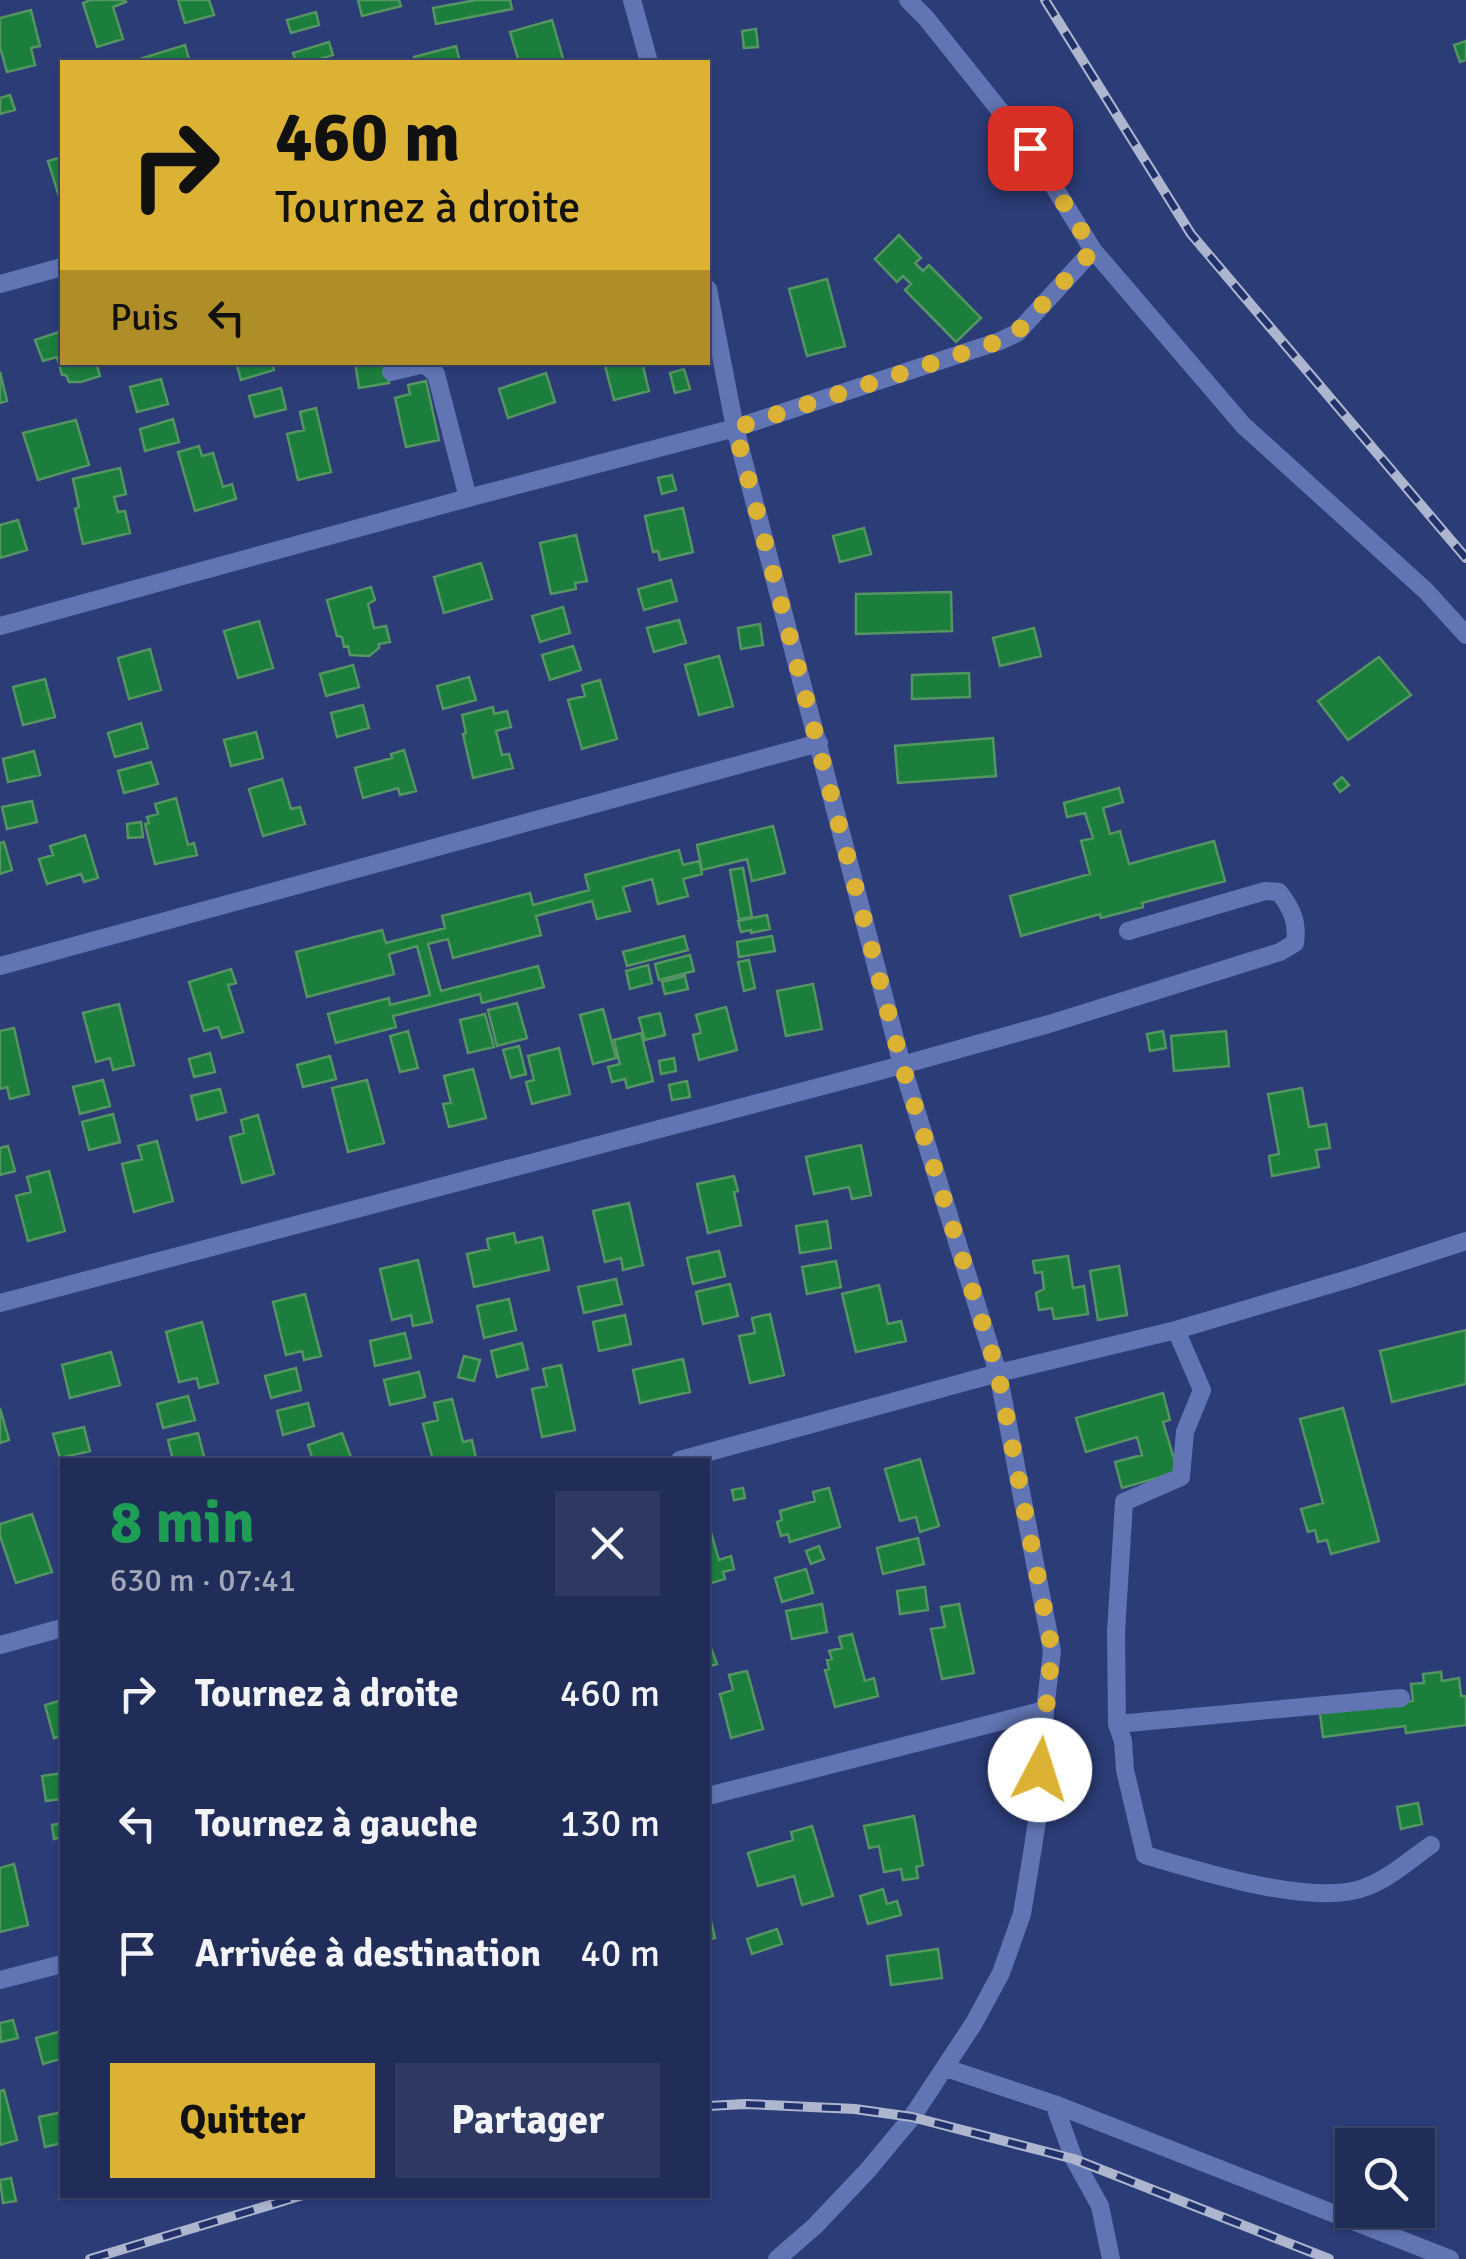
<!DOCTYPE html>
<html lang="fr">
<head>
<meta charset="utf-8">
<style>
  :root { --surface:#212d59; --page:#2d3962; --text:#f1f3f6; --muted:#a2a8ba; --line:#3e496f; --accent:#dbb233 }
  body { margin:0; font-family:Signika,sans-serif; background:var(--page); color:var(--text); height:100vh; display:flex; flex-direction:column; font-size:38px; white-space:nowrap }
  * { box-sizing:border-box; margin:0 }
  p { font-size:32px; color:var(--muted) }
  .icon { flex:none; width:55px; height:55px; fill:none; stroke:currentColor; stroke-width:2; stroke-linecap:round; stroke-linejoin:round }
  .map { position:relative; flex:1; overflow:hidden }
  .details { position:absolute; left:60px; top:1458px; width:650px; height:740px; display:flex; flex-direction:column; background:var(--surface); border-radius:0px; box-shadow:0 2px 8px #0004,0 0 0 2px var(--line) }
  .details>* { flex:none }
  .hud { position:absolute; left:60px; top:60px; width:650px; height:305px; border-radius:0px; box-shadow:0 2px 8px #0004,0 0 0 2px var(--line); background:#dbb233; color:#111; overflow:hidden }
  .buttons { position:absolute; left:1335px; top:2128px; display:grid; gap:20px }
  .buttons a { display:grid; place-items:center; width:100px; height:100px; border-radius:0px; background:var(--surface); box-shadow:0 2px 8px #0004,0 0 0 2px var(--line); font-size:50px }
  .pin { position:absolute; display:grid; place-items:center; width:85px; height:85px; color:#fff; margin:-42px; border-radius:20px; box-shadow:0 5px 15px #0006 }
  .me { position:absolute; width:110px; margin:-55px; rotate:5deg; stroke-linejoin:round; filter:drop-shadow(0 0 8px #0008) }
  .turn { display:flex; align-items:center; gap:35px; height:210px; padding:0 50px; font-size:45px }
  .turn .icon { width:130px; height:130px; stroke-width:2.5 }
  .turn b { display:block; font-size:70px; line-height:85px }
  .then { display:flex; align-items:center; height:95px; padding:0 50px; background:#0003; gap:20px; font-size:38px }
  .round { display:grid; place-items:center; flex:none; width:105px; height:105px; border-radius:0px; background:var(--page) }
  .headline { display:flex; align-items:center; justify-content:space-between; height:170px; padding:0 50px }
  h1 { font-size:60px; font-weight:700; line-height:75px; color:#1e9e55 }
  .action { display:flex; gap:20px; margin-top:auto; padding:20px 50px }
  .action a { flex:1; height:115px; border-radius:0px; background:var(--accent); color:#111; font-size:40px; font-weight:700; line-height:115px; text-align:center }
  .action a+a { background:var(--page); color:var(--text) }
  ul { padding:0; list-style:none }
  li { display:flex; align-items:center; gap:30px; height:130px; padding:0 50px }
  li div { flex:1 }
  li b { display:block; font-size:38px }
  li em { font-style:normal }
  .map>svg:first-child { display:block }
  .building { fill:#1b7e3d; stroke:#549562; stroke-width:2.5 }
  .lines { fill:none; stroke-linecap:round; stroke-linejoin:round }
  .minor { stroke:#6175b4; stroke-width:18 }
  .rail-casing { stroke:#aeb5ce; stroke-width:10 }
  .rail { stroke:#23316b; stroke-width:6; stroke-dasharray:19; stroke-linecap:butt }
  .route { stroke:#dbb233; stroke-width:18; stroke-dasharray:0 32.4 }
</style>
</head>
<body>
<div class="map">
<svg width="1466" height="2259" viewBox="0 0 1466 2259">
  <rect width="100%" height="100%" fill="#2c3c77"/>
  <path class="building" d="M91,0H125L126,2L113,7L123,39L97,47L83,3Z
    M178,0H209L214,15L185,23Z
    M358,0H399L401,6L362,16Z
    M476,0H510L512,9L436,24L433,8Z
    M31,10L40,46L31,48L35,65L7,72L0,47V18Z
    M316,12L319,25L291,33L287,20Z
    M552,20L564,62H519L510,32Z
    M756,29L758,47L744,48L742,31Z
    M1466,41V60L1460,62L1454,45Z
    M329,42L333,55L310,62H296L293,53Z
    M185,45L189,59L177,62H130Z
    M456,46L460,62H415L414,57Z
    M10,95L15,110L0,114V98Z
    M62,157V206L48,161Z
    M899,235L921,258L915,263L923,271L929,265L981,318L956,342L905,290L911,284L903,276L897,282L875,259Z
    M827,279L845,346L807,356L789,289Z
    M62,331V362H96L100,376L81,382H69L66,375H62L57,357L43,361L35,340Z
    M236,362H272L274,370L241,380Z
    M355,362H386L389,383L359,388Z
    M604,362H642L649,391L614,400Z
    M684,369L690,389L675,393L670,373Z
    M0,372L7,401L0,403Z
    M546,373L555,402L508,418L499,389Z
    M161,379L168,404L137,412L130,387Z
    M426,381L439,440L406,447L395,398L410,394L408,385Z
    M281,388L286,409L255,417L249,396Z
    M316,408L331,472L298,480L287,434L304,430L300,412Z
    M173,419L179,442L145,451L140,429Z
    M76,420L89,465L38,480L23,433Z
    M199,446L202,456L213,453L223,487L232,484L236,499L195,511L178,452Z
    M120,468L126,494L114,497L118,512L125,511L130,533L83,544L75,509L79,507L73,479Z
    M672,475L676,490L662,494L658,478Z
    M683,508L693,552L660,560L658,551L653,552L645,516Z
    M18,520L27,550L0,558V525Z
    M864,528L871,554L840,562L833,536Z
    M576,535L587,581L575,583L576,589L551,594L540,543Z
    M481,563L492,599L444,613L434,577Z
    M671,580L677,601L644,610L638,589Z
    M371,587L375,600L368,604L374,628L386,626L390,642L379,644V648L369,656L350,655L348,646L344,647L342,637L337,636L327,600Z
    M951,592L952,631L856,634V594Z
    M563,607L570,633L540,642L532,616Z
    M679,620L686,643L654,652L647,628Z
    M259,621L273,668L238,678L224,631Z
    M760,624L763,645L741,649L738,628Z
    M1034,628L1041,656L1000,666L993,638Z
    M573,646L581,670L550,680L542,655Z
    M150,649L161,690L129,699L118,658Z
    M719,656L733,706L699,715L685,665Z
    M1379,657L1411,695L1348,740L1318,701Z
    M353,665L359,687L326,696L320,674Z
    M969,673L970,697L912,699V675Z
    M469,677L476,700L443,709L437,686Z
    M45,679L55,717L23,725L13,687Z
    M600,680L617,739L582,749L568,700L585,696L582,685Z
    M363,705L369,728L337,737L331,713Z
    M493,707L494,714L507,711L511,727L496,731L502,755L509,754L513,768L473,778L463,734L466,733L462,715Z
    M141,723L148,748L115,757L108,733Z
    M256,732L263,758L231,766L224,740Z
    M993,738L996,776L898,783L895,746Z
    M404,750L416,791L400,795L398,788L363,798L355,768L392,758L391,754Z
    M34,751L40,775L8,782L3,759Z
    M151,762L158,784L124,793L118,771Z
    M1342,777L1349,785L1340,792L1334,784Z
    M282,779L291,809L300,807L305,824L263,836L249,789Z
    M1119,788L1123,802L1103,808L1110,834L1120,831L1129,864L1214,841L1225,881L1142,903L1143,907L1101,918L1100,914L1021,936L1010,896L1090,874L1081,841L1093,838L1085,813L1067,817L1064,803Z
    M176,798L188,845L194,843L197,855L155,864L145,824L149,823L147,817L158,814L155,804Z
    M32,801L37,822L7,829L2,807Z
    M141,822L143,837L128,838L127,824Z
    M773,826L785,873L752,881L747,859L702,870L697,845Z
    M85,835L98,878L84,882L81,874L47,884L39,859L53,855L50,846Z
    M4,842L12,870L0,874V843Z
    M679,850L683,865L699,861L702,874L683,879L688,896L658,904L652,879L623,887L630,911L597,919L592,901L536,916L541,935L453,958L448,939L428,944L441,991L538,966L544,987L482,1003L480,994L393,1016L396,1027L336,1043L328,1014L389,998L390,1005L430,995L417,946L389,954L394,974L307,997L296,952L382,930L386,943L445,928L442,916L530,893L533,905L589,890L585,875Z
    M743,868L752,917L739,919L730,870Z
    M767,915L770,929L751,933V930L741,932L738,921Z
    M684,936L688,950L627,966L623,952Z
    M772,936L775,951L739,957L737,942Z
    M690,955L694,971L659,980L655,964Z
    M749,960L755,988L744,991L738,962Z
    M648,965L652,983L630,989L626,971Z
    M231,969L236,983L228,985L243,1032L222,1038L218,1027L204,1031L189,982Z
    M685,976L688,989L665,994L662,982Z
    M813,984L822,1029L786,1036L777,991Z
    M517,1003L527,1038L497,1046L488,1010Z
    M119,1004L134,1065L113,1070L110,1058L96,1062L83,1013Z
    M726,1007L737,1050L699,1060L693,1035L701,1033L696,1015Z
    M603,1009L616,1058L593,1064L580,1015Z
    M660,1013L665,1035L645,1040L639,1018Z
    M485,1014L494,1047L468,1053L460,1020Z
    M14,1028L29,1094L10,1099L7,1087L0,1089V1031Z
    M408,1031L418,1068L400,1072L390,1036Z
    M1163,1031L1166,1048L1150,1051L1147,1034Z
    M1226,1031L1229,1066L1174,1071L1171,1036Z
    M641,1033L653,1081L627,1088L625,1079L612,1082L608,1067L620,1064L614,1040Z
    M519,1046L526,1074L511,1078L503,1050Z
    M559,1048L570,1094L532,1104L526,1082L534,1080L528,1056Z
    M210,1053L215,1072L194,1077L189,1059Z
    M330,1056L336,1079L303,1087L297,1065Z
    M674,1058L676,1071L661,1074L659,1061Z
    M473,1069L486,1118L449,1127L443,1104L451,1103L444,1076Z
    M103,1080L110,1106L80,1114L73,1087Z
    M367,1080L384,1143L348,1152L332,1088Z
    M687,1081L690,1097L672,1100L669,1085Z
    M1302,1088L1309,1127L1326,1124L1330,1148L1316,1150L1319,1167L1272,1176L1269,1156L1279,1154L1268,1094Z
    M220,1089L226,1112L197,1120L191,1096Z
    M113,1114L120,1142L89,1150L82,1122Z
    M258,1115L274,1174L242,1183L230,1137L244,1133L241,1120Z
    M157,1141L173,1201L134,1212L122,1164L142,1159L138,1146Z
    M861,1145L871,1195L852,1199L849,1187L814,1194L806,1157Z
    M8,1146L15,1171L0,1175V1148Z
    M49,1171L65,1231L28,1241L16,1196L31,1192L27,1177Z
    M734,1176L738,1191L734,1192L741,1225L708,1233L697,1184Z
    M629,1203L643,1265L623,1270L621,1258L605,1262L593,1211Z
    M827,1221L831,1248L800,1253L796,1226Z
    M514,1233L516,1243L542,1237L549,1270L474,1287L467,1254L489,1249L487,1239Z
    M719,1251L725,1276L693,1284L687,1258Z
    M1068,1256L1073,1288L1084,1286L1088,1314L1054,1319L1052,1308L1039,1310L1036,1293L1044,1289L1042,1272L1035,1273L1033,1261Z
    M418,1260L432,1322L413,1326L411,1315L392,1320L380,1269Z
    M836,1261L841,1287L807,1294L802,1267Z
    M1119,1266L1127,1315L1098,1320L1090,1271Z
    M616,1279L622,1304L584,1313L578,1287Z
    M730,1284L738,1316L703,1324L696,1292Z
    M879,1285L888,1324L901,1321L906,1341L856,1352L842,1294Z
    M305,1294L321,1356L304,1360L302,1351L286,1355L273,1302Z
    M509,1299L516,1330L484,1338L477,1306Z
    M770,1314L784,1375L750,1383L739,1336L755,1333L752,1318Z
    M625,1315L631,1344L599,1351L593,1322Z
    M202,1322L218,1383L199,1388L197,1378L179,1382L166,1332Z
    M1466,1330V1384L1392,1402L1380,1351Z
    M405,1333L411,1358L375,1366L370,1341Z
    M522,1343L528,1369L497,1377L491,1351Z
    M111,1352L120,1385L70,1398L62,1365Z
    M464,1356L480,1360L474,1381L458,1377Z
    M683,1359L690,1392L640,1403L633,1370Z
    M561,1365L575,1430L542,1437L532,1389L547,1386L543,1369Z
    M296,1368L301,1390L271,1398L265,1376Z
    M419,1372L425,1397L390,1405L384,1380Z
    M1163,1393L1170,1420L1163,1422L1178,1472L1122,1488L1115,1462L1142,1455L1137,1437L1086,1452L1076,1418Z
    M188,1396L195,1420L163,1428L157,1404Z
    M452,1399L463,1442L472,1440L476,1458L467,1460H433L423,1424L438,1420L434,1403Z
    M308,1403L314,1426L283,1435L277,1411Z
    M0,1408L9,1440L0,1443Z
    M1343,1408L1379,1541L1331,1554L1327,1540L1318,1542L1315,1530L1308,1532L1301,1509L1323,1503L1300,1419Z
    M84,1427L90,1451L60,1458L53,1434Z
    M198,1433L205,1460H173L168,1440Z
    M342,1433L352,1460H313L308,1445Z
    M920,1459L939,1526L920,1532L916,1517L900,1521L885,1469Z
    M743,1488L745,1498L734,1500L732,1490Z
    M829,1488L840,1527L790,1542L788,1534L781,1536L777,1522L782,1520L780,1511L815,1501L813,1492Z
    M32,1514L52,1572L16,1583L0,1536V1524Z
    M708,1522L719,1560L731,1556L734,1569L723,1572L725,1579L708,1584Z
    M918,1538L924,1564L883,1574L877,1548Z
    M819,1546L824,1559L811,1564L806,1551Z
    M806,1569L813,1593L782,1602L775,1578Z
    M925,1587L928,1610L900,1614L897,1591Z
    M822,1604L827,1632L792,1639L786,1611Z
    M959,1604L974,1673L942,1679L931,1629L945,1627L941,1607Z
    M852,1634L865,1681L874,1678L878,1696L835,1707L825,1670L829,1669L827,1660L832,1659L829,1651L842,1648L839,1637Z
    M708,1640L717,1664L708,1667Z
    M747,1671L763,1729L731,1738L720,1694L733,1690L729,1675Z
    M1441,1672L1442,1681L1459,1678L1461,1696H1466V1725L1406,1733L1405,1726L1323,1737L1320,1713L1413,1701L1411,1684L1424,1683L1423,1674Z
    M62,1700V1735L54,1738L45,1705Z
    M62,1773V1799L46,1801L42,1776Z
    M1418,1803L1422,1824L1401,1829L1397,1807Z
    M914,1816L923,1865L916,1867L918,1878L903,1880L901,1869L884,1872L879,1846L869,1848L864,1826Z
    M62,1823V1837L54,1839L52,1825Z
    M812,1826L833,1896L802,1905L794,1876L758,1886L748,1853L793,1840L791,1832Z
    M14,1864L28,1925L0,1932V1868Z
    M883,1889L887,1904L897,1901L901,1915L868,1924L860,1896Z
    M708,1909L715,1938L708,1940Z
    M777,1929L782,1944L752,1954L747,1939Z
    M938,1949L942,1978L891,1985L887,1956Z
    M13,2020L18,2038L1,2042L0,2023Z
    M62,2031V2069L60,2059L43,2064L36,2038Z
    M4,2090L17,2140L0,2145V2091Z
    M62,2112V2143L45,2147L39,2117Z
    M11,2178L16,2201L3,2203L0,2180Z"/>
  <g class="lines">
    <path class="minor" d="M632,0L649,62
      M908,0L926,18L1030,148L1093,250L1243,425L1426,591L1466,635
      M0,284L62,267
      M708,289L735,428L902,1065L998,1373L1052,1651L1045,1710L1040,1801L1033,1847L1022,1914L1001,1973L974,2023L912,2117L868,2170L815,2226L777,2259
      M391,372L424,364L436,374L468,498
      M0,626L468,498L735,428L1000,341L1017,333L1093,250
      M0,966L819,743
      M0,1303L902,1065L1049,1024L1280,952L1295,943C1298,922 1292,909 1279,892L1265,891L1128,931
      M1176,1330L1202,1390L1185,1432L1181,1477L1124,1502L1116,1632L1117,1724L1123,1741L1125,1770L1145,1855C1199,1871 1315,1908 1366,1887C1390,1878 1411,1859 1431,1845
      M680,1460L998,1373L1176,1330L1355,1277L1466,1241
      M0,1645L62,1628
      M1117,1724L1401,1698
      M708,1796L1045,1710
      M0,1980L62,1964
      M946,2068L1054,2104L1450,2259
      M1054,2104L1074,2159L1100,2206L1111,2259"/>
    <defs>
      <path id="rail" d="M1045,0L1191,234L1466,558
        M708,2106L745,2104L855,2109L912,2117L1074,2159L1329,2259
        M90,2259L303,2195"/>
    </defs>
    <use href="#rail" class="rail-casing"/>
    <use href="#rail" class="rail"/>
  </g>
  <g class="lines">
    <path class="route" d="M1030,148L1093,250L1017,332L1000,341L735,428L902,1065L998,1373L1052,1650L1040,1770"/>
  </g>
</svg>
<div class="buttons">
<a><svg class="icon" aria-label="search" viewBox="0 0 24 24"><circle cx="10" cy="10" r="6"/><path d="M15 15l6 6"/></svg></a>
</div>
<div class="pin" style="left:1030px;top:148px;background:#d93025"><svg class="icon" aria-label="arrive" viewBox="0 0 24 24"><path d="M6 21V4h12l-3 4 3 4H6"/></svg></div>
<svg class="me" style="left:1040px;top:1770px" viewBox="-20 -20 40 40"><circle r="19" fill="#fff"/><path d="M0-13L10 11 0 6-10 11z" fill="#dbb233"/></svg>
<div class="hud">
<div class="turn"><svg class="icon" aria-label="right" viewBox="0 0 24 24"><path d="M7 20v-9h11M14 6l5 5-5 5"/></svg><div><b>460 m</b>Tournez à droite</div></div>
<div class="then">Puis<svg class="icon" aria-label="left" viewBox="0 0 24 24"><path d="M17 20v-9H6M10 6l-5 5 5 5"/></svg></div>
</div>
<section class="details">
<div class="headline"><div><h1>8 min</h1><p>630 m · 07:41</p></div><a class="round"><svg class="icon" aria-label="close" viewBox="0 0 24 24"><path d="M6 6l12 12M18 6L6 18"/></svg></a></div>
<ul>
<li><svg class="icon" aria-label="right" viewBox="0 0 24 24"><path d="M7 20v-9h11M14 6l5 5-5 5"/></svg><div><b>Tournez à droite</b></div><em>460 m</em></li>
<li><svg class="icon" aria-label="left" viewBox="0 0 24 24"><path d="M17 20v-9H6M10 6l-5 5 5 5"/></svg><div><b>Tournez à gauche</b></div><em>130 m</em></li>
<li><svg class="icon" aria-label="arrive" viewBox="0 0 24 24"><path d="M6 21V4h12l-3 4 3 4H6"/></svg><div><b>Arrivée à destination</b></div><em>40 m</em></li>
</ul>
<div class="action"><a>Quitter</a><a>Partager</a></div>
</section>
</div>
</body>
</html>
